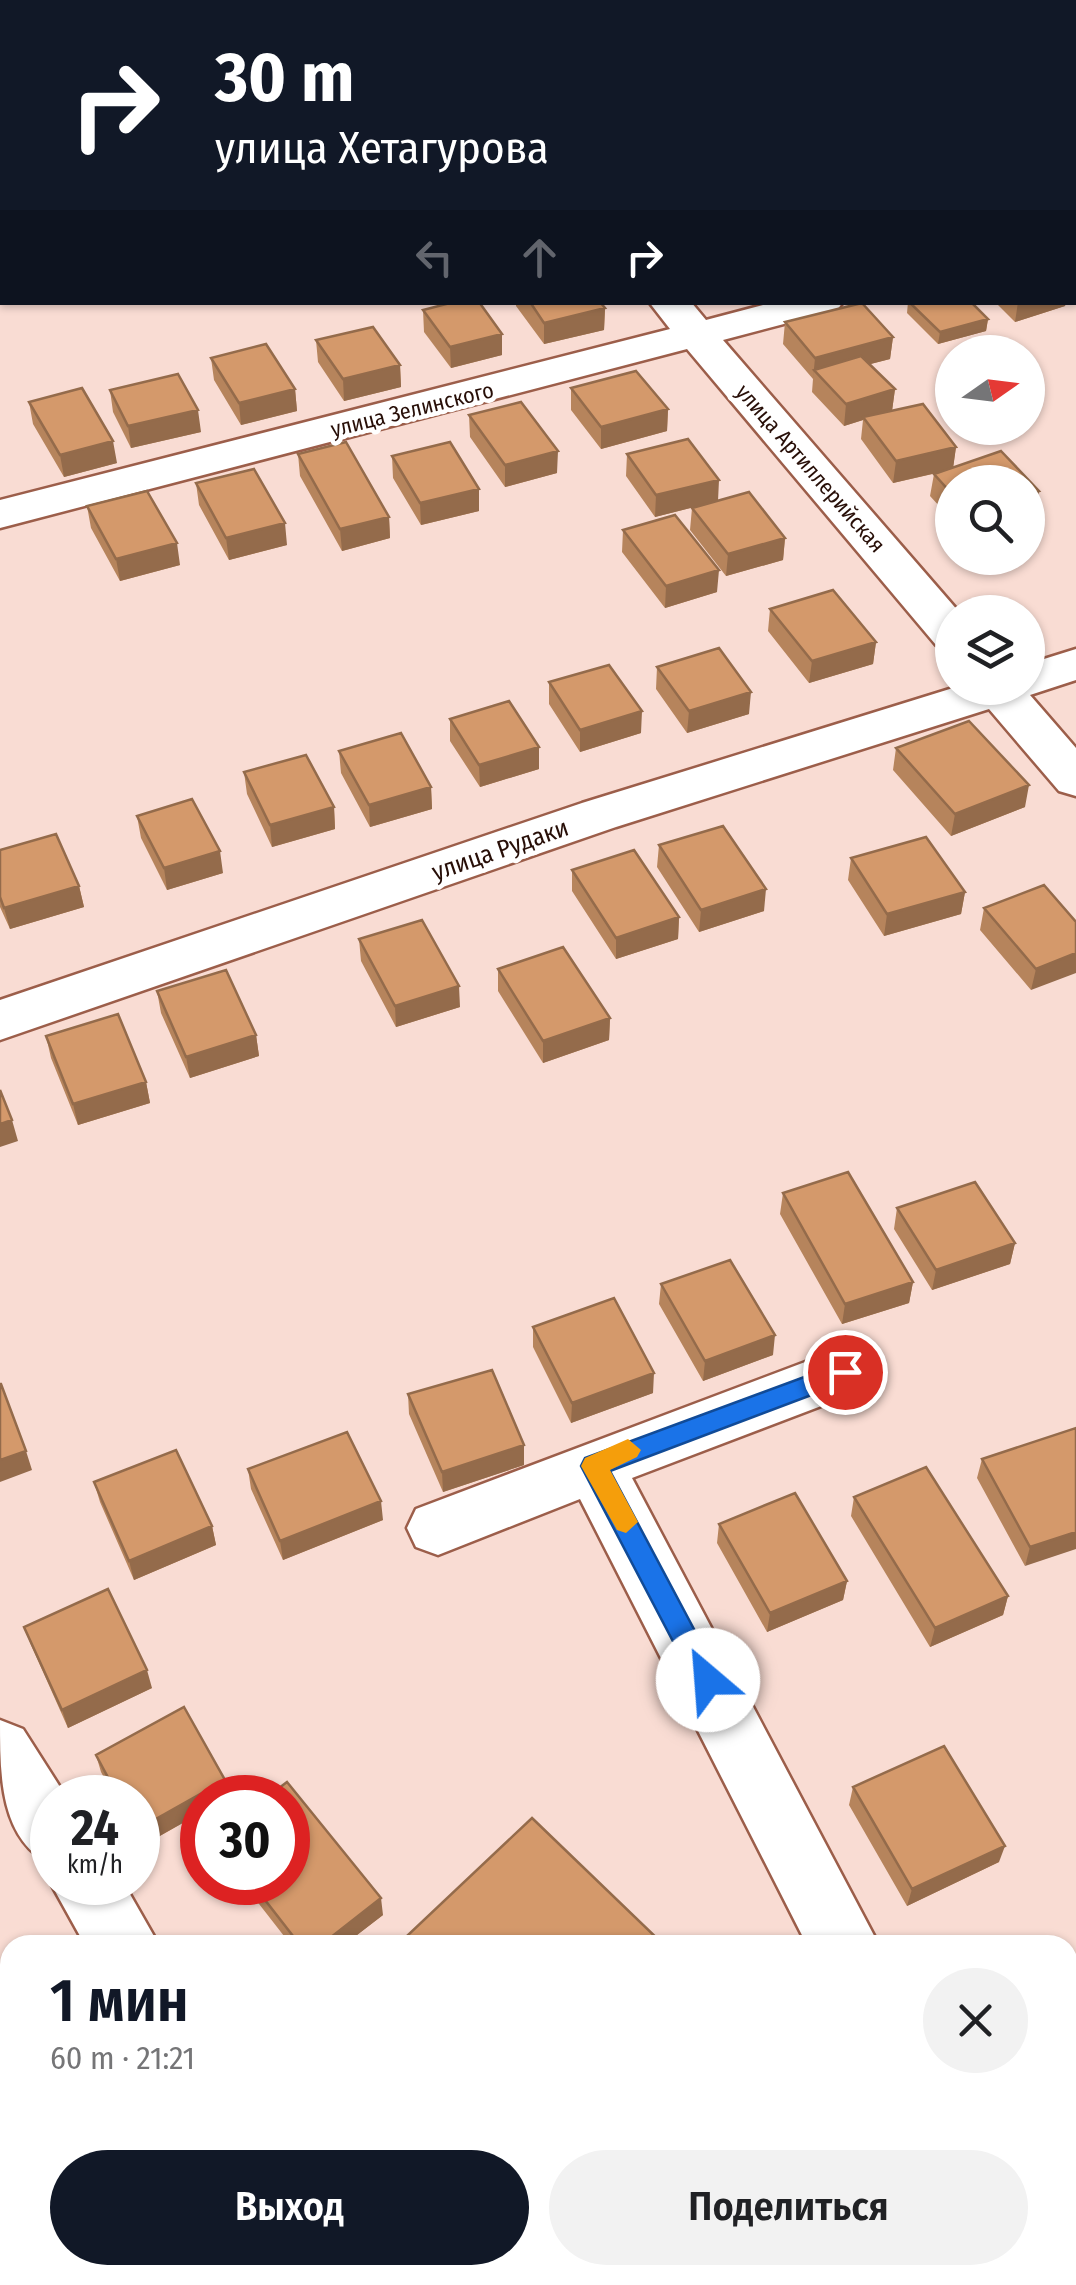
<!DOCTYPE html>
<html lang="ru">
<head>
<meta charset="utf-8">
<style>
  :root { --surface:#fff; --page:#f2f2f2; --text:#202124; --muted:#757577; --accent:#111827 }
  body { margin:0; font-family:"Fira Sans Condensed",sans-serif; background:var(--page); color:var(--text); height:100vh; display:flex; flex-direction:column; font-size:38px; white-space:nowrap }
  * { box-sizing:border-box; margin:0 }
  p { font-size:32px; color:var(--muted) }
  .icon { flex:none; width:55px; height:55px; fill:none; stroke:currentColor; stroke-width:2; stroke-linecap:round; stroke-linejoin:round }
  .map { position:relative; flex:1; overflow:hidden }
  .details { position:absolute; left:0px; top:1935px; width:1078px; height:350px; display:flex; flex-direction:column; background:var(--surface); border-radius:30px 30px 0 0; box-shadow:0 2px 8px #0004 }
  .details>* { flex:none }
  .guide { position:absolute; left:0px; top:0px; width:1078px; height:305px; box-shadow:0 2px 8px #0004; background:#111827; color:#fff; overflow:hidden }
  .needle { width:65px; rotate:76deg }
  .tools { position:absolute; left:935px; top:335px; display:grid; gap:20px }
  .tools a { display:grid; place-items:center; width:110px; height:110px; border-radius:50%; background:var(--surface); box-shadow:0 2px 8px #0004; font-size:50px }
  .speed { position:absolute; left:30px; top:1775px; display:flex; gap:20px; font-size:50px; font-weight:700; text-align:center }
  .speed>* { display:grid; place-content:center; width:130px; height:130px; border-radius:50%; background:var(--surface); box-shadow:0 2px 8px #0004; line-height:1 }
  .speed small { font-size:25px; font-weight:400 }
  .speed .limit { border:15px solid #d22; background:#fff; color:#111 }
  .pin { position:absolute; display:grid; place-items:center; width:85px; height:85px; color:#fff; margin:-42px; border:5px solid #fff; border-radius:50%; box-shadow:0 2px 10px #0007 }
  .me { position:absolute; width:110px; margin:-55px; rotate:333deg; stroke-linejoin:round; filter:drop-shadow(0 0 8px #0008) }
  .turn { display:flex; align-items:center; gap:35px; height:210px; padding:0 50px; font-size:45px }
  .turn .icon { width:130px; height:130px; stroke-width:2.5 }
  .turn b { display:block; font-size:70px; line-height:85px }
  .lanes { display:flex; align-items:center; height:95px; padding:0 50px; background:#0003; justify-content:center; gap:50px; direction:ltr }
  .lanes .off { opacity:.35 }
  .round { display:grid; place-items:center; flex:none; width:105px; height:105px; border-radius:52px; background:var(--page) }
  .summary { display:flex; align-items:center; justify-content:space-between; height:170px; padding:0 50px }
  h1 { font-size:60px; font-weight:600; line-height:75px; color:var(--accent) }
  .action { display:flex; gap:20px; margin-top:auto; padding:20px 50px }
  .action a { flex:1; height:115px; border-radius:60px; background:var(--accent); color:#fff; font-size:40px; font-weight:600; line-height:115px; text-align:center }
  .action a+a { background:var(--page); color:var(--text) }
  .map>svg:first-child { display:block }
  .lines { fill:none; stroke-linecap:round; stroke-linejoin:round }
  .minor-casing { stroke:#9c5e4a; stroke-width:5 }
  .minor { fill:#fff; fill-rule:evenodd }
  .wall { fill:#b6845c }
  .shaded-wall { fill:#946b4b }
  .building { fill:#d4996b; stroke:#946b4b; stroke-width:2.5 }
  .route { fill:#1a73e8; stroke:#114b97; stroke-width:2.5 }
  .slow { fill:#f59e0b }
  .labels { text-anchor:middle; stroke-width:9; stroke-linejoin:round; paint-order:stroke }
  .far-street-label { font-size:22px; fill:#270e07; stroke:#fff }
  .street-label { font-size:25px; fill:#270e07; stroke:#fff }
</style>
</head>
<body>
<div class="map">
<svg width="1076" height="2285" viewBox="0 0 1076 2285">
  <rect width="100%" height="100%" fill="#f9dcd3"/>
  <g class="lines">
    <defs>
      <path id="minor" d="M419,0H454L455,2H420Z
        M1075,222H1076V246H1075Z
        M649,302H691L706,320L774,302H843L837,310L723,340L959,612H952V649L936,645L687,349L0,528V500L670,329Z
        M1076,649V680L1030,695L1076,748V796L1059,791L989,709L616,827L0,1040V1000L582,803L953,688H1028V664Z
        M845,1347L866,1355L875,1372L866,1389L632,1478L879,1945H807L580,1499L438,1555L416,1547L407,1528L416,1509Z
        M0,1720L23,1729L67,1798H52V1865C0,1840 0,1777 0,1720Z
        M52,1876V1882H123L159,1945H85L50,1882Z
        M976,2275H1054L1058,2285H981Z"/>
    </defs>
    <use href="#minor" class="minor-casing"/>
    <use href="#minor" class="minor"/>
  </g>
  <path class="wall" d="M883,0H1020L1019,2H883Z
    M0,191H2V224L0,219Z
    M516,302H600L605,308L604,330L544,344L516,306Z
    M908,302L988,319L986,331L938,344L907,313Z
    M995,302H1066L1065,306L1015,322Z
    M862,303L893,337L890,359L870,364L895,389L892,411L923,404L956,447L953,467L1001,451L1039,491L1035,513L1028,515V482H952V520L930,496L934,474L937,473L893,483L861,439L863,420L844,426L812,392L813,379L783,344L785,322Z
    M423,310L502,334V355L451,368L424,332Z
    M316,340L400,365L401,387L344,401L318,362Z
    M211,358L295,389L297,411L241,425L214,380Z
    M571,388L668,409L667,431L601,449L571,410Z
    M110,390L201,432L131,448L113,412Z
    M29,402L117,463L64,477L33,424Z
    M469,415L557,473L505,487L470,437Z
    M298,454L389,517L390,538L342,551L300,476Z
    M627,454L785,538L783,560L726,576L690,530L692,508L702,505L655,517L626,476Z
    M392,456L479,489V511L421,525L393,478Z
    M196,483L287,545L229,560L199,505Z
    M87,506L180,565L120,581L91,528Z
    M623,530L717,592L665,608L622,552Z
    M770,609L876,642L873,664L809,683L768,631Z
    M657,667L749,714L687,733L656,689Z
    M549,682L641,733L580,752L549,704Z
    M450,719L539,769L480,787L450,741Z
    M896,748L1025,807L951,836L893,770Z
    M339,751L431,787L432,809L370,827L341,773Z
    M244,772L334,807L335,829L272,847L247,794Z
    M137,816L223,873L167,890L141,838Z
    M659,845L764,911L699,932L657,867Z
    M0,850L79,886L84,907L10,929L0,907Z
    M851,858L965,892L961,914L884,936L848,880Z
    M572,870L679,917L678,939L616,959L572,891Z
    M984,908L1076,922L1031,990L980,930Z
    M359,939L460,1007L396,1027L361,961Z
    M498,969L610,1018L609,1040L543,1063L498,991Z
    M157,991L256,1035L259,1056L190,1078L161,1013Z
    M46,1036L146,1082L150,1103L78,1125L51,1058Z
    M783,1193L913,1282L909,1303L842,1324L780,1214Z
    M897,1208L1015,1243L1010,1264L932,1290L894,1229Z
    M661,1284L773,1355L703,1381L659,1304Z
    M533,1327L653,1393L571,1423L533,1347Z
    M408,1394L524,1445V1465L443,1492L409,1414Z
    M1076,1428L1025,1566L977,1478L982,1459Z
    M248,1469L383,1520L283,1560L251,1489Z
    M94,1482L212,1526L216,1545L134,1580L100,1502Z
    M854,1497L1008,1596L1003,1615L930,1647L851,1516Z
    M719,1524L847,1581L843,1600L767,1632L717,1543Z
    M24,1627L152,1688L68,1728L31,1645Z
    M96,1755L229,1797L142,1846L138,1838V1798H115L101,1772Z
    M853,1787L999,1862L907,1906L849,1805Z
    M242,1882H288L383,1915L344,1945H291Z
    M408,1935L664,1945H409Z
    M327,2275H491L494,2285H334Z"/>
  <path class="shaded-wall" d="M174,0H286V2H163Z
    M484,0H536L523,2H484Z
    M1002,0H1020L1019,2H991Z
    M2,37V67L0,68V38Z
    M1018,302H1066L1065,306L1015,322Z
    M605,308L604,330L544,344V323Z
    M988,319L986,331L938,344L940,332Z
    M502,334V355L451,368L450,347Z
    M893,337L890,359L821,377L814,370L813,379L815,358Z
    M400,365L401,387L344,401L343,379Z
    M295,389L297,411L241,425L239,403Z
    M895,389L892,411L863,417V420L844,426L846,404Z
    M668,409L667,431L601,449V427Z
    M198,410L201,432L131,448L128,426Z
    M113,441L117,463L64,477L60,455Z
    M956,447L953,469L893,483L896,461Z
    M558,451L557,473L505,487V465Z
    M719,480L718,501L655,517L656,495Z
    M479,489V511L421,525L420,503Z
    M1039,491L1035,513L1028,515V494Z
    M389,517L390,538L342,551L340,529Z
    M285,523L287,545L229,560L226,538Z
    M785,538L783,560L726,576L728,554Z
    M177,543L180,565L120,581L116,559Z
    M719,570L717,592L665,608L666,586Z
    M876,642L873,664L809,683L812,661Z
    M751,692L749,714L687,733L689,711Z
    M642,711L641,733L580,752V730Z
    M539,747V769L480,787L479,765Z
    M1029,785L1025,807L951,836L955,814Z
    M431,787L432,809L370,827L369,805Z
    M334,807L335,829L272,847L270,825Z
    M220,851L223,873L167,890L164,868Z
    M79,886L84,907L10,929L4,908Z
    M766,889L764,911L699,932L701,910Z
    M965,892L961,914L884,936L887,914Z
    M679,917L678,939L616,959V938Z
    M1076,953V973L1031,990L1036,969Z
    M459,986L460,1007L396,1027L395,1006Z
    M610,1018L609,1040L543,1063V1041Z
    M256,1035L259,1056L190,1078L186,1057Z
    M146,1082L150,1103L78,1125L73,1104Z
    M12,1120L18,1141L0,1147V1124Z
    M1015,1243L1010,1264L932,1290L936,1270Z
    M913,1282L909,1303L842,1324L845,1304Z
    M775,1335L773,1355L703,1381L705,1361Z
    M654,1373L653,1393L571,1423L572,1403Z
    M524,1445V1465L443,1492L442,1472Z
    M26,1451L32,1470L0,1482V1460Z
    M381,1501L383,1520L283,1560L280,1541Z
    M212,1526L216,1545L134,1580L129,1561Z
    M1076,1532V1549L1025,1566L1030,1547Z
    M847,1581L843,1600L767,1632L770,1613Z
    M1008,1596L1003,1615L930,1647L935,1628Z
    M147,1670L152,1688L68,1728L62,1710Z
    M225,1780L229,1797L202,1798V1812L142,1846L138,1829Z
    M1005,1846L999,1862L907,1906L912,1889Z
    M381,1898L383,1915L344,1945H321Z
    M0,2054L6,2066L0,2070Z
    M10,2239V2257L0,2264V2246Z
    M218,2275H241L226,2285H203Z"/>
  <path class="building" d="M0,0H174L163,2H2V37L0,38Z
    M903,0H955L958,2H906Z
    M971,0H1002L991,2H974Z
    M0,191H2V210L0,205Z
    M454,302H479L502,334L450,347L423,310Z
    M530,302H600L605,308L544,323Z
    M909,302H971L988,319L940,332Z
    M862,303L893,337L815,358L785,322Z
    M373,327L400,365L343,379L316,340Z
    M266,344L295,389L239,403L211,358Z
    M861,356L895,389L846,404L814,370Z
    M636,371L668,409L601,427L571,388Z
    M178,374L198,410L128,426L110,390Z
    M82,388L113,441L60,455L29,402Z
    M521,402L558,451L505,465L469,415Z
    M923,404L956,447L896,461L863,417Z
    M688,439L719,480L656,495L627,454Z
    M346,442L389,517L340,529L298,454Z
    M450,442L479,489L420,503L392,456Z
    M1001,451L1039,491L1028,494V482H952V494L934,474Z
    M254,469L285,523L226,538L196,483Z
    M147,491L177,543L116,559L87,506Z
    M749,492L785,538L728,554L692,508Z
    M675,515L719,570L666,586L623,530Z
    M833,590L876,642L812,661L770,609Z
    M719,648L751,692L689,711L657,667Z
    M609,665L642,711L580,730L549,682Z
    M509,701L539,747L479,765L450,719Z
    M969,721L1029,785L955,814L896,748Z
    M401,733L431,787L369,805L339,751Z
    M306,755L334,807L270,825L244,772Z
    M192,799L220,851L164,868L137,816Z
    M723,826L766,889L701,910L659,845Z
    M56,834L79,886L4,908L0,897V850Z
    M926,837L965,892L887,914L851,858Z
    M634,850L679,917L616,938L572,870Z
    M1044,885L1076,922V953L1036,969L984,908Z
    M422,920L459,986L395,1006L359,939Z
    M563,947L610,1018L543,1041L498,969Z
    M226,970L256,1035L186,1057L157,991Z
    M118,1014L146,1082L73,1104L46,1036Z
    M0,1090L12,1120L0,1124Z
    M848,1172L913,1282L845,1304L783,1193Z
    M975,1182L1015,1243L936,1270L897,1208Z
    M730,1260L775,1335L705,1361L661,1284Z
    M614,1298L654,1373L572,1403L533,1327Z
    M492,1370L524,1445L442,1472L408,1394Z
    M0,1384H1L26,1451L0,1460Z
    M1076,1428V1532L1030,1547L982,1459Z
    M347,1432L381,1501L280,1541L248,1469Z
    M176,1450L212,1526L129,1561L94,1482Z
    M926,1467L1008,1596L935,1628L854,1497Z
    M795,1493L847,1581L770,1613L719,1524Z
    M108,1589L147,1670L62,1710L24,1627Z
    M184,1707L225,1780L138,1829V1798H119L96,1755Z
    M944,1746L1005,1846L912,1889L853,1787Z
    M287,1782L381,1898L321,1945H300L251,1882H288V1798H266Z
    M532,1818L664,1945H418L408,1935Z
    M10,2104V2239L0,2246V2111Z
    M81,2275H218L203,2285H86Z
    M333,2275H491L494,2280L486,2285H340Z"/>
  <path class="route" d="M845,1362L857,1372L854,1379L610,1471L721,1680L717,1689L708,1693L698,1689L581,1466L585,1458Z"/>
  <path class="slow" d="M628,1439L641,1450L637,1457L610,1470L638,1522L626,1533L617,1530L581,1466L585,1458Z"/>
  <g class="labels">
    <g class="far-street-label">
      <text transform="translate(412 409) rotate(-14)" y="8">улица Зелинского</text>
      <text transform="translate(811 468) rotate(49)" y="8">улица Артиллерийская</text>
    </g>
    <g class="street-label">
      <text transform="translate(500 849) rotate(-19)" y="9">улица Рудаки</text>
    </g>
  </g>
</svg>
<div class="tools">
<a><svg class="needle" viewBox="-14 -14 28 28"><path d="M0-13l5 13h-10z" fill="#e53935"/><path d="M0 13l5-13h-10z" fill="#757577"/></svg></a>
<a><svg class="icon" aria-label="search" viewBox="0 0 24 24"><circle cx="10" cy="10" r="6"/><path d="M15 15l6 6"/></svg></a>
<a><svg class="icon" aria-label="layers" viewBox="0 0 24 24"><path d="M12 4l9 5-9 5-9-5zM3 14l9 5 9-5"/></svg></a>
</div>
<div class="speed"><div>24<small>km/h</small></div><div class="limit">30</div></div>
<div class="pin" style="left:845px;top:1372px;background:#d93025"><svg class="icon" aria-label="arrive" viewBox="0 0 24 24"><path d="M6 21V4h12l-3 4 3 4H6"/></svg></div>
<svg class="me" style="left:708px;top:1680px" viewBox="-20 -20 40 40"><circle r="19" fill="#fff"/><path d="M0-13L10 11 0 6-10 11z" fill="#1a73e8"/></svg>
<div class="guide">
<div class="turn"><svg class="icon" aria-label="right" viewBox="0 0 24 24"><path d="M7 20v-9h11M14 6l5 5-5 5"/></svg><div><b>30 m</b>улица Хетагурова</div></div>
<div class="lanes"><svg class="icon off" aria-label="left" viewBox="0 0 24 24"><path d="M17 20v-9H6M10 6l-5 5 5 5"/></svg><svg class="icon off" aria-label="ahead" viewBox="0 0 24 24"><path d="M12 20V5M6 11l6-6 6 6"/></svg><svg class="icon" aria-label="right" viewBox="0 0 24 24"><path d="M7 20v-9h11M14 6l5 5-5 5"/></svg></div>
</div>
<section class="details">
<div class="summary"><div><h1>1 мин</h1><p>60 m · 21:21</p></div><a class="round"><svg class="icon" aria-label="close" viewBox="0 0 24 24"><path d="M6 6l12 12M18 6L6 18"/></svg></a></div>
<div class="action"><a>Выход</a><a>Поделиться</a></div>
</section>
</div>
</body>
</html>
